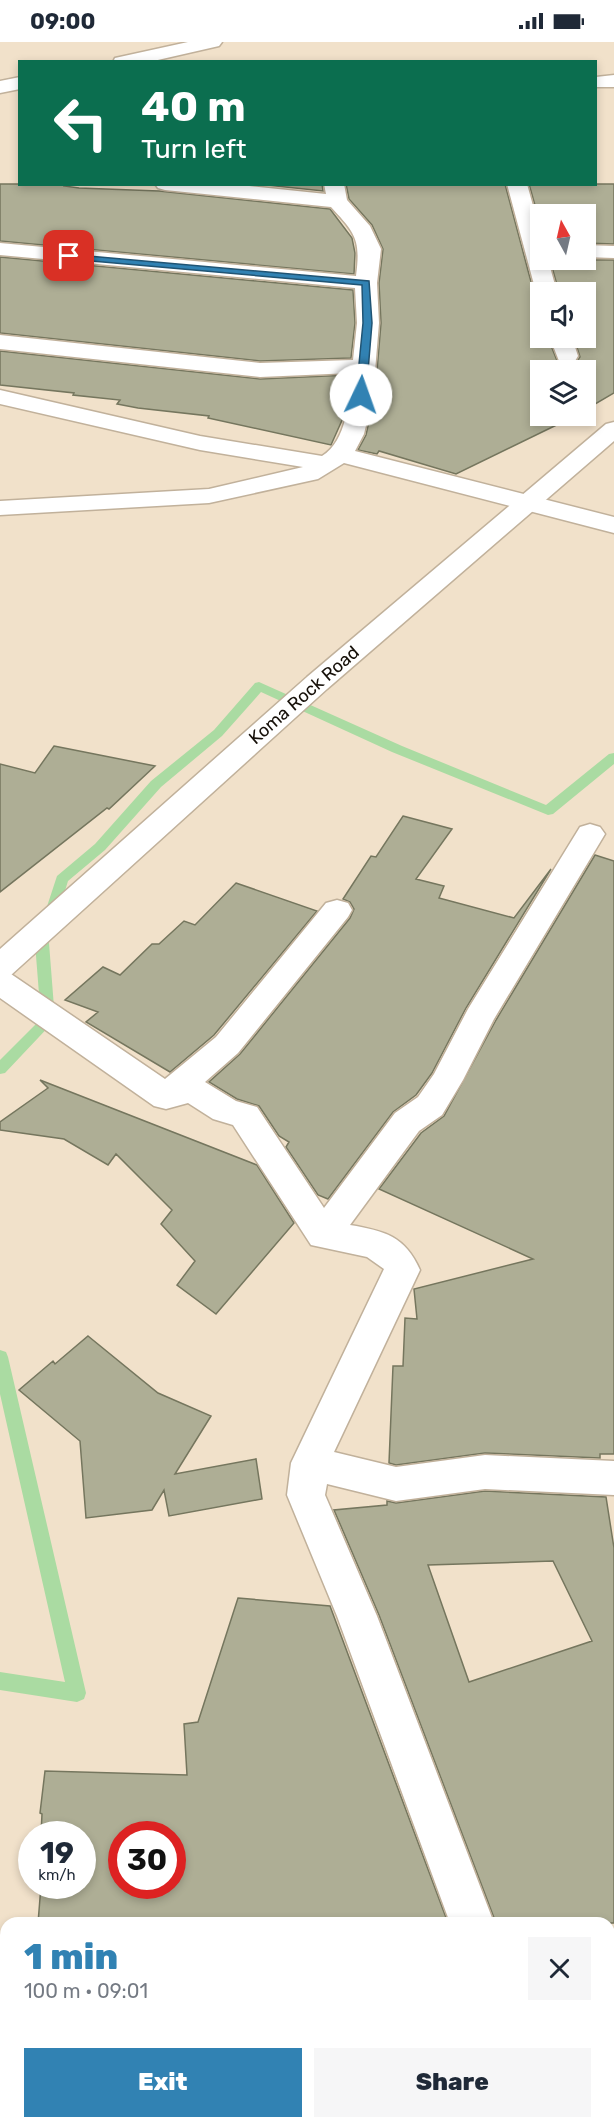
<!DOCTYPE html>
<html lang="en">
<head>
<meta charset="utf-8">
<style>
  :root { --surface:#fff; --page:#f6f6f7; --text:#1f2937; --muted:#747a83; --accent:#3182b3 }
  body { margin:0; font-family:Rubik,sans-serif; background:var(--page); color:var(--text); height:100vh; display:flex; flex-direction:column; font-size:22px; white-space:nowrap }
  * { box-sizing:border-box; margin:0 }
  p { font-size:20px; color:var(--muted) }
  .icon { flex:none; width:33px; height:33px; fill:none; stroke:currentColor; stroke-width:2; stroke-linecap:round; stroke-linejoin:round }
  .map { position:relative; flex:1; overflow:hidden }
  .sheet { position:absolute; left:0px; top:1875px; width:615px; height:212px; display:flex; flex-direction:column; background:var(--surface); border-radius:18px 18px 0 0; box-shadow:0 3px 9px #0003 }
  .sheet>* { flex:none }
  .guide { position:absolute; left:18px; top:18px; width:579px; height:126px; border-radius:0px; box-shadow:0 3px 9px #0003; background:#0b6e4f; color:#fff; overflow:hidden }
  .needle { width:39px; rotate:352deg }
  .buttons { position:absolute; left:530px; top:162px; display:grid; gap:12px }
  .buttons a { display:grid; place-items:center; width:66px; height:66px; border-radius:0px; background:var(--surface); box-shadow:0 3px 9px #0003; font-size:30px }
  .speed { position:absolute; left:18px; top:1779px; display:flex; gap:12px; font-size:30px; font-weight:700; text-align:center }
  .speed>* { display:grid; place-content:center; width:78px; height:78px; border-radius:50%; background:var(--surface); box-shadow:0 3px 9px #0003; line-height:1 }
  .speed small { font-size:15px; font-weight:400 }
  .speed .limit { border:9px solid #d22; background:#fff; color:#111 }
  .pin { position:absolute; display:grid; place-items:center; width:51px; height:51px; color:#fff; margin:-26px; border-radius:12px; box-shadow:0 3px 9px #0006 }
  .me { position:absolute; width:66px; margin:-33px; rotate:3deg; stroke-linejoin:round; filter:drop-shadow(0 0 4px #0008) }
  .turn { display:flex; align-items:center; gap:21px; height:126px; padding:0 24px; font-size:27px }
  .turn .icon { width:78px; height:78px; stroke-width:2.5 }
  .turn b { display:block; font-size:42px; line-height:51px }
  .round { display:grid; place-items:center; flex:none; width:63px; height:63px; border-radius:0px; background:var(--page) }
  .headline { display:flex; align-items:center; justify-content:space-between; height:102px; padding:0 24px }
  h1 { font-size:36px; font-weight:800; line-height:45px; color:var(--accent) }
  .button { display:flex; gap:12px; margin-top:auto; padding:12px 24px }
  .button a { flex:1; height:69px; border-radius:0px; background:var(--accent); color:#fff; font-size:24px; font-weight:800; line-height:69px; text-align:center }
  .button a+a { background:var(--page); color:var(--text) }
  .status { display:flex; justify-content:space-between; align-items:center; height:42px; padding:0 30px; background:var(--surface); direction:ltr }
  .status svg { height:16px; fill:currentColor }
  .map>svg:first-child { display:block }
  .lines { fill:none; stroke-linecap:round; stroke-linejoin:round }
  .stream { fill:#aadba2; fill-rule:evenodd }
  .building { fill:#aeae95; stroke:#75765e; stroke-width:1.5; fill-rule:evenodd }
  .minor-casing { stroke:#c1b19b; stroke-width:3 }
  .secondary-casing { stroke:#c1b19b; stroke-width:3 }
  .minor { fill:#fff; fill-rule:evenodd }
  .secondary { fill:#fff; fill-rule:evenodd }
  .route { fill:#3182b3; stroke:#205474; stroke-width:1.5 }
  .labels { text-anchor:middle; stroke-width:5; stroke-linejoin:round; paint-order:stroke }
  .street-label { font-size:18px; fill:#161009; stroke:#fff }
</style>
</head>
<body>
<div class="status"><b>09:00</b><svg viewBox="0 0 49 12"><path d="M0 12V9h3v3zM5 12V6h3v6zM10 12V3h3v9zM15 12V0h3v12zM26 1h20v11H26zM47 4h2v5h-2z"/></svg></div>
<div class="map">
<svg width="614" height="2086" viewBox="0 0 614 2086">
  <rect width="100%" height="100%" fill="#f1e1ca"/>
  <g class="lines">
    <path class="stream" d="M259,640L402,704L546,763L609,712L614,711V722L553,772L548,773L392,710L261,650L222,694L161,745L105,808L68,839L49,901L55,978L5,1031L0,1032V1018L41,977L35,901L57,834L95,802L151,739L214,688L255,641Z
      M0,1308L6,1310L8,1315L86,1651L84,1657L77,1660L0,1648V1630L65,1640L0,1352Z"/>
  </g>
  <path class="building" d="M0,142H65L64,144L79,146L159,149L330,167L352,196L355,211L354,232L0,199Z
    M257,142H322L323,149Z
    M346,142H505L534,251L540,257V296H548L558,321L566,323L576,321L580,315L574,296H585V250H559L550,218H614V351L585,368V328H540V374H575L456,432L379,409L377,412L358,408L366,393L375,353L381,281L379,241L383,207L372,183L349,157Z
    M529,142H614V202L585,201V172H540V181Z
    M0,215L353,248L355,281L351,316L260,319L0,291Z
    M0,309L260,337L349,333L343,376L331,403L208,376L209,374L138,366L117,362L120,358L73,353L74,351L0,343Z
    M54,704L155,724L109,767L107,766L0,850V722L35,731Z
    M403,774L452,787L416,837L444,844L439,856L514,876L551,827L466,966L432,1031L416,1053L393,1070L328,1157L318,1153L286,1105L289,1100L279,1094L259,1064L237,1057L209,1040L240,1012L350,876L354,867L350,860L343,857L371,814L376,815Z
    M595,813L614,819V1412H600V1416L485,1411L396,1423L389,1421L393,1324H403L405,1276L417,1277L414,1247L533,1217L379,1147L421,1091L444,1074L496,978Z
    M236,841L317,869L214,993L170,1030L86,980L98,970L65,958L103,925L120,933L152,902H159L184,879L195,883Z
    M40,1038L257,1123L294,1181L216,1272L177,1243L195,1219L161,1182L172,1168L116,1112L108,1123L64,1097L0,1088V1080L48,1046Z
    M88,1294L158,1351L211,1374L175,1432L256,1417L262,1457L169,1474L164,1448L152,1468L86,1476L80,1399L19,1348L53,1319L55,1322Z
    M485,1449L606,1455L614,1506V1881H496L379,1573L334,1468L387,1463V1459L396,1461ZM553,1519L592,1599L469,1640L428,1523Z
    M238,1556L330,1564L448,1881H38L41,1844H82V1792H41L42,1772L40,1771L45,1729L187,1733L184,1682L198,1680ZM122,1792H172V1844H122Z"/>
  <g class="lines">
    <defs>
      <path id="minor" d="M188,0H222L219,4L149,20H113L115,16Z
        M614,33V45H596V35Z
        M20,35V47L0,51V39Z
        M155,142H231L326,152L324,142H344L347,158L370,184L381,207L377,241L379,281L373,353L364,392L355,409L614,475V491L344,421L318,437L209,461L0,473V459L209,447L303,425L200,408L0,362V348L200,394L322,414C347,399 349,358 352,331L260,335L0,307V293L260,321L353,318L357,281L355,246L0,213V201L356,234C361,197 355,191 331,165L165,148L158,146Z
        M507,142H527L540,189V218H548L557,250H540V255L536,250Z
        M585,203L614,204V216L585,215Z
        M550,296H572L578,314L575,319L567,321L559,319Z
        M590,782L600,785L605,792L494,977L463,1038L442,1073L419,1089L350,1183C385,1189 405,1194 420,1228L334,1410L396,1425L485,1413L614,1419V1453L485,1447L396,1459L327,1442L325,1453L377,1574L494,1881H450L337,1574L287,1453L291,1421L384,1227L367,1215L311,1203L233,1083L213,1077L188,1061L166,1067L154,1064L0,956V929L11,932L165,1037L216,995L326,861L337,858L348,861L352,868L348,875L238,1011L205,1040L236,1059L257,1065L324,1166L395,1071L418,1055L434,1032L468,967L580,785Z
        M0,2007L6,2010V2066L0,2063Z
        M6,2073V2080H52L54,2086H6L3,2080Z
        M527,2080H575L577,2086H529Z"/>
      <path id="secondary" d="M614,380V399L327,647L11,933L0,936V907L307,635L606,382Z"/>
    </defs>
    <use href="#minor" class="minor-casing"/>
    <use href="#secondary" class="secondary-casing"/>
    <use href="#minor" class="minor"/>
    <use href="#secondary" class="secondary"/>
  </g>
  <path class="route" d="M66,212L369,239L372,281L366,353L361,356L356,353L363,281L362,243L69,217L66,216Z"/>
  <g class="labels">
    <g class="street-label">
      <text transform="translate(304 653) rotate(-41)" y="6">Koma Rock Road</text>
    </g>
  </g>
</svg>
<div class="buttons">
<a><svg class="needle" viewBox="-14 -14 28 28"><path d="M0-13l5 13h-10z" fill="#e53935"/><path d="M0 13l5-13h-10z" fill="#747a83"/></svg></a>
<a><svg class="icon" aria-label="sound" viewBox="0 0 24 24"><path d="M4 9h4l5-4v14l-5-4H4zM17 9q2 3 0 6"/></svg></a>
<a><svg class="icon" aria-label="layers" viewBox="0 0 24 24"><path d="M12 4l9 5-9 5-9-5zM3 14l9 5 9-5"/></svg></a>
</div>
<div class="speed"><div>19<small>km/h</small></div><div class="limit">30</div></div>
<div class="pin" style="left:69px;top:214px;background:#d93025"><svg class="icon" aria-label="arrive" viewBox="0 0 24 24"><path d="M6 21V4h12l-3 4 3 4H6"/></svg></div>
<svg class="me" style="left:361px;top:353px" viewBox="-20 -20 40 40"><circle r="19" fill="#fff"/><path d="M0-13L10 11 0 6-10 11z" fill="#3182b3"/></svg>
<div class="guide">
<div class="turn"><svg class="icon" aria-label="left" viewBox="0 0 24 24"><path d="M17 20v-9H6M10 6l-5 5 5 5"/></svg><div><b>40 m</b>Turn left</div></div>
</div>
<section class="sheet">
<div class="headline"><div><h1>1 min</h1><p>100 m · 09:01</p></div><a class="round"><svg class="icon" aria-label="close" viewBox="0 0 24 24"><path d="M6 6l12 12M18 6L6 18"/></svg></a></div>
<div class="button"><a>Exit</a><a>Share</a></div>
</section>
</div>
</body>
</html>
